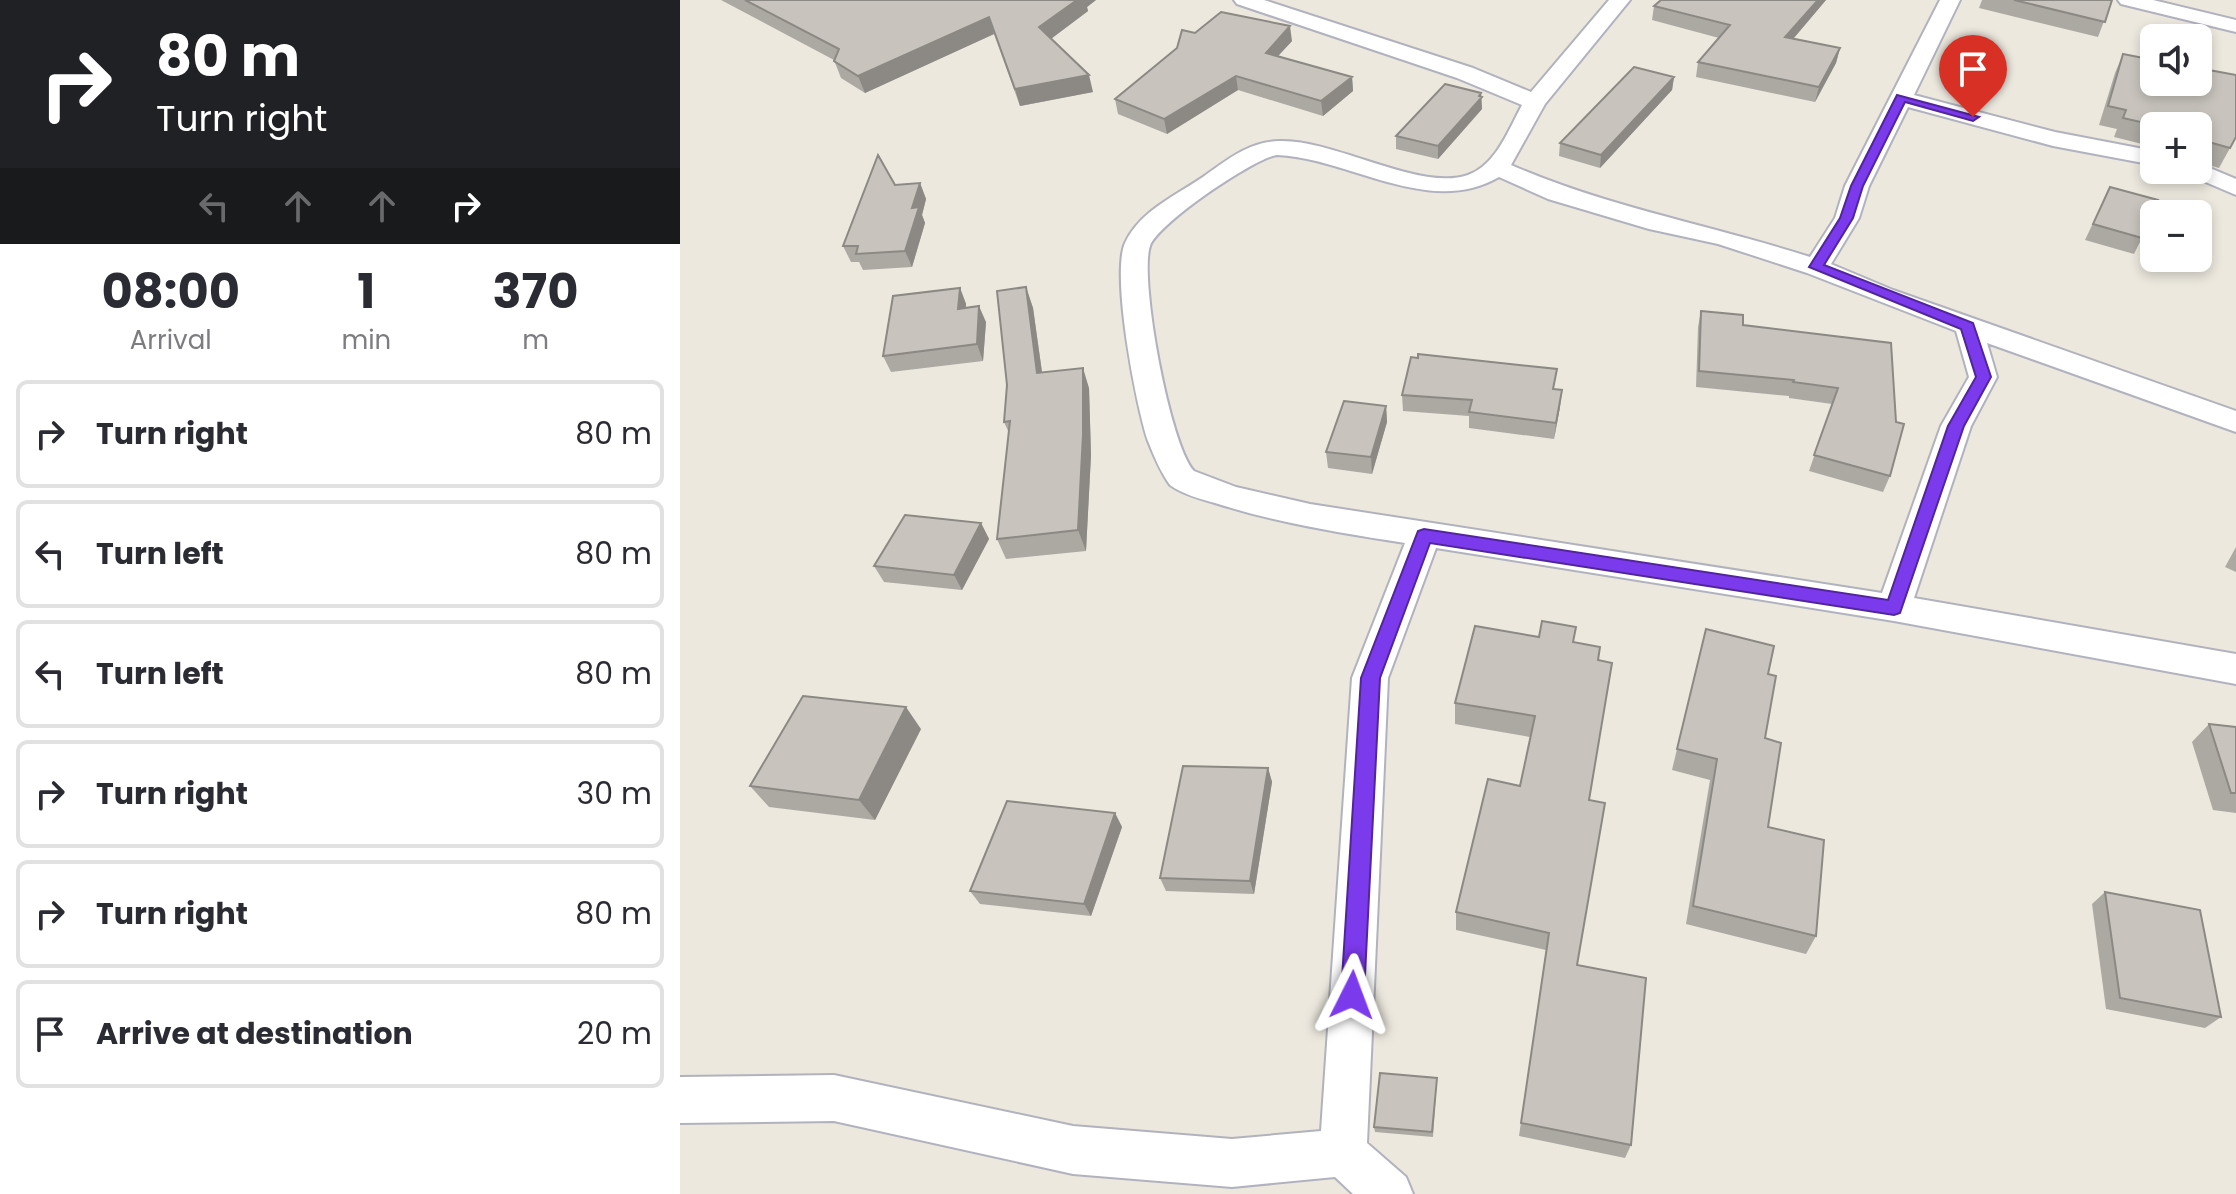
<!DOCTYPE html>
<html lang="en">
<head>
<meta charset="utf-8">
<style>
  :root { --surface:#fff; --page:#f2f2f3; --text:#2b2b33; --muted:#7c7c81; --line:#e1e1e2 }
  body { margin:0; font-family:Poppins,sans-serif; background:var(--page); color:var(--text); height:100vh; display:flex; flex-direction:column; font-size:30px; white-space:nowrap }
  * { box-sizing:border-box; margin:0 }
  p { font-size:26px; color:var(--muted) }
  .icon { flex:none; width:44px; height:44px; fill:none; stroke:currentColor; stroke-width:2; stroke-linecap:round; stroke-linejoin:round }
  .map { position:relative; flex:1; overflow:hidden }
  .side { display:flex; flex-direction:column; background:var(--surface); width:680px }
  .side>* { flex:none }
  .banner { background:#202124; color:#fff; overflow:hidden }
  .tools { position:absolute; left:1460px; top:24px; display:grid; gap:16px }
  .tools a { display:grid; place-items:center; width:72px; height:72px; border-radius:12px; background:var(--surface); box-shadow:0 4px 12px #0003; font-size:40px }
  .pin { position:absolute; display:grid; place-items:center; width:68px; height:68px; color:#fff; margin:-82px -34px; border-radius:50% 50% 50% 0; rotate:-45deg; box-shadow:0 0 8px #0007 }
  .pin .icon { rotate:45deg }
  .me { position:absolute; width:88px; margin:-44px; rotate:3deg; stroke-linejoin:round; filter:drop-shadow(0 0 6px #0008) }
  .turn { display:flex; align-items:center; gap:28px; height:168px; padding:0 24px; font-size:36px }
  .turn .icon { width:104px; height:104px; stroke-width:2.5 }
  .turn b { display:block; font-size:56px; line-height:68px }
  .lanes { display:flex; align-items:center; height:76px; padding:0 24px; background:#0003; justify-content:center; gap:40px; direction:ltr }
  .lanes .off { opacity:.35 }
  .eta { display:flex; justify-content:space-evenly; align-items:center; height:136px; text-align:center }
  .eta b { font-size:48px; font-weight:700; line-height:56px }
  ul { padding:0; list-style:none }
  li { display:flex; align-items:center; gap:24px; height:108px; margin:0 16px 12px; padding:0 8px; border:4px solid var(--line); border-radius:12px }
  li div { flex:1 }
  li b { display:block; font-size:30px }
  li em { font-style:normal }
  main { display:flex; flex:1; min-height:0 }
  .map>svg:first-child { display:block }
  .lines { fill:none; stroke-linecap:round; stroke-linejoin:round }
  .street-casing { stroke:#b1b2be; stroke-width:4 }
  .street { fill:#fff; fill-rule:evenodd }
  .wall { fill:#aca9a3 }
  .shaded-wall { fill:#8c8984 }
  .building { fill:#c8c4bd; stroke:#8c8984; stroke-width:2 }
  .route { fill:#7c3aed; stroke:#51269a; stroke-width:2 }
</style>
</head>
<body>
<main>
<section class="side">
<div class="banner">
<div class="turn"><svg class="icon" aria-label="right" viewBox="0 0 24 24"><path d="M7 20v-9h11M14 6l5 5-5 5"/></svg><div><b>80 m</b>Turn right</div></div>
<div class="lanes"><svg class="icon off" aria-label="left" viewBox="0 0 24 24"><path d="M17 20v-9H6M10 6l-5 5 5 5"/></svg><svg class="icon off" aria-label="ahead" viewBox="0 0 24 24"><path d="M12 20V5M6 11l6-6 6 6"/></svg><svg class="icon off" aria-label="ahead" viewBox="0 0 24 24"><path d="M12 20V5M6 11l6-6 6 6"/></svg><svg class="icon" aria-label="right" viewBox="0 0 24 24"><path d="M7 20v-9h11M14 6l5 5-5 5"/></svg></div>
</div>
<div class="eta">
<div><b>08:00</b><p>Arrival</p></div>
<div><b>1</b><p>min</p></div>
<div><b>370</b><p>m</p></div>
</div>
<ul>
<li><svg class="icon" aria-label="right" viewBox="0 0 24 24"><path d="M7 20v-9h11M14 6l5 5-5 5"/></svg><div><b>Turn right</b></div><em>80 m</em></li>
<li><svg class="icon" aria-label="left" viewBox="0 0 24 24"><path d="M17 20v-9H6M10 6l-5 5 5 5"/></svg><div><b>Turn left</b></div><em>80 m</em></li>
<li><svg class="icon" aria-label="left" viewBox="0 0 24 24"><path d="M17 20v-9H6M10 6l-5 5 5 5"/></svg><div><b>Turn left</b></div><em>80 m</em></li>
<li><svg class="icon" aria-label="right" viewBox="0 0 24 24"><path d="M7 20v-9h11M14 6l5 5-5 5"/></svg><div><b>Turn right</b></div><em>30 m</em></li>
<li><svg class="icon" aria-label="right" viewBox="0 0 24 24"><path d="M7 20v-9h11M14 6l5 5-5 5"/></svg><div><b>Turn right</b></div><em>80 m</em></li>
<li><svg class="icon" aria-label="arrive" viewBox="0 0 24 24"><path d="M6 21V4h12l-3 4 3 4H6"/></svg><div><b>Arrive at destination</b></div><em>20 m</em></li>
</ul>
</section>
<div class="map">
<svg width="1556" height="1194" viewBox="0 0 1556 1194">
  <rect width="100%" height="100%" fill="#ece8de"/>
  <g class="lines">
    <defs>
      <path id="street" d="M554,0H584L793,68L851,92L929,0H950L865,104L831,165C927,207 1030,225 1130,257L1155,218L1165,186L1260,0H1280L1234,95L1375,132L1474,151V165L1373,146L1228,107L1189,186L1179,218L1151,264L1213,290L1556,411V432L1307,343L1317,377L1291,426L1234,598L1556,654V684L1214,621L756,548L708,678L687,1143L726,1177L733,1194H673L655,1177L552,1187L393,1174L154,1121L0,1123V1077L154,1075L393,1126L552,1139L641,1131L672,678L725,543C661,533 597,523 535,503C520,499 502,494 490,485C480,471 474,456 468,441C456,406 431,275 445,243C460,211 495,196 523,177C547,160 568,142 599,141C655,139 740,192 788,175C816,165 829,129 842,105L777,78L557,4ZM597,155C670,158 749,218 819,177L868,199L969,229L1038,244L1127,273L1276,331L1289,377L1261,426L1202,593L630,504L556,487L514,471C490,446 459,279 470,246C477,224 574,158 597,155Z
        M1438,0H1473L1556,20V32L1441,4Z
        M1518,163L1556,179V195L1509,175L1505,170H1518Z"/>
    </defs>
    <use href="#street" class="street-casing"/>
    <use href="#street" class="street"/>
  </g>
  <path class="wall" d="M41,0H416L407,7L408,11L371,39L413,92L340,106L314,34L185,93L161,78L154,60Z
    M981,0H1146L1113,39L1160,48L1156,63L1135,102L1016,77L1018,62L1039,38L972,20L974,6Z
    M1302,0H1432L1418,37L1299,8Z
    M515,33L612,41L598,56L672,77L673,91L643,116L558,90L487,134L438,114L435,99Z
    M1443,54L1550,148L1539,168L1518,162V126H1474V147L1434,137L1437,129L1419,125L1435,73Z
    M994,77L992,90L920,168L879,156L880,143Z
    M801,93L802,109L758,159L716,149V136Z
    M240,183L246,199L242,215L245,223L232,267L183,270L179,262H171L163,246L215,185Z
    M1430,187L1462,238L1454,254L1405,240Z
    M346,287L353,308L362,372L409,388L411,455L406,551L326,559L317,539L329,433L324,422Z
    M280,288L286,304V308L306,322L303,361L211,372L203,356Z
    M1021,311L1063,325L1211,343L1210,476L1203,492L1129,471L1152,404L1109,398V396L1016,387L1018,327Z
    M875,389L880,407L874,439L789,428V416L723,411L722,395Z
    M706,406L707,422L692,474L648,468L646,452Z
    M301,523L309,539L282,590L204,582L194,566Z
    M1556,547V572L1545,567Z
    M1026,629L1088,674L1085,738L1088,827L1136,936L1126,954L1006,924L1030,780L992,770Z
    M894,642L918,660L909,800L897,965L951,1145L945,1158L839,1136L866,950L776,930V912L840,786L850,737L775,724V703Z
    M1529,724L1556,727V813L1533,810L1512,742Z
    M241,729L195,820L89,807L70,786Z
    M588,768L592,782L574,894L486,891L480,878Z
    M435,813L442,827L411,916L300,904L290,891Z
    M1425,892L1541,1017L1525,1028L1426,1009L1412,904Z
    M757,1078L753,1137L695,1132L694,1127Z"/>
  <path class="shaded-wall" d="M397,0H416L407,7L408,11L364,44L359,27Z
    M1138,0H1146L1102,52L1105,37Z
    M309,17L314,34L185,93L178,76Z
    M610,26L612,41L588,67L586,53Z
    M1160,48L1156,63L1135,102L1139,87Z
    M409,75L413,92L340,106L335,89Z
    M556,76L558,90L487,134L484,119Z
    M672,77L673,91L643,116L641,101Z
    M994,77L992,90L920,168L921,155Z
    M801,93L802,109L758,159V146Z
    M240,183L246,199L242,215L245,223L232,267L225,251L232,208Z
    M346,287L353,308L365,394L357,373Z
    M280,288L286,304L284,325L278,309Z
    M299,306L306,322L303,361L297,344Z
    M403,368L409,388L411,455L406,551L398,530Z
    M882,390L880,407L874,439L876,423Z
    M706,406L707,422L692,474L691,457Z
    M301,523L309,539L282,590L274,575Z
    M226,707L241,729L195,820L179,800Z
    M588,768L592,782L574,894L570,881Z
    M435,813L442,827L411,916L404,904Z"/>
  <path class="building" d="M65,0H397L359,27L409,75L335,89L309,17L178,76L154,61L159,49Z
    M981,0H1138L1105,37L1160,48L1139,87L1018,62L1050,25L974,6Z
    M1334,0H1432L1425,22Z
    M541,12L610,26L586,53L672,77L641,101L556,76L484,119L435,99L497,48L502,30L515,33Z
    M1443,54L1474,60V82H1518V68L1556,75V137L1550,148L1518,139V126H1478L1443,118L1446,110L1428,106Z
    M954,67L994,77L921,155L880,143Z
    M765,84L801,93L799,96L802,97L758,146L716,136Z
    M198,155L215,185L240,183L232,208L239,207L225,251L176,254L178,246H163Z
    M1430,187L1478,200L1462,238L1413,224Z
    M346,287L357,373L403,368V434L398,530L317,539L330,421L324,422L327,385L317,291Z
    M280,288L278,309L299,306L297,344L203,356L213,296Z
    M1021,311L1063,315V325L1211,343L1216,422L1224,424L1210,476L1134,455L1158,388L1113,382L1114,380L1019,371Z
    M738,354L877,369L873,389L882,390L876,423L789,412L792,400L722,395L731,357L738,358Z
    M664,401L706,406L691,457L646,452Z
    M225,515L301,523L274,575L194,566Z
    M862,621L896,627L893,642L920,647L918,660L932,663L909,800L925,803L897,965L966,978L951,1145L841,1123L869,933L776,912L808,779L840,786L855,716L775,703L795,626L859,637Z
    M1026,629L1094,646L1088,674L1096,676L1085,738L1101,743L1088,827L1144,840L1136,936L1013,906L1037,759L997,749Z
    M123,696L226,707L179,800L70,786Z
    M1529,724L1556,727V793H1551Z
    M503,766L588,768L570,881L480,878Z
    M327,801L435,813L404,904L290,891Z
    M1425,892L1520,910L1541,1017L1440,998Z
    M700,1073L757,1078L752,1132L694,1127Z"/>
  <path class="route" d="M1217,95L1299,117L1293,121L1225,102L1183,186L1173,218L1144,265L1293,323L1311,377L1284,426L1220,613L1214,615L750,543L700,678L684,995L680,1003L672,1006L664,1003L661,995L681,678L738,531L744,529L1208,600L1268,426L1296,377L1281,329L1129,267L1160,218L1171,186Z"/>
</svg>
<div class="tools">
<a><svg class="icon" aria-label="sound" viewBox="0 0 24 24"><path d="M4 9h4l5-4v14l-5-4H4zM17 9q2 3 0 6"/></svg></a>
<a>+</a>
<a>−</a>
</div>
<div class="pin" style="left:1293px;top:117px;background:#d93025"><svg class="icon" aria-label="arrive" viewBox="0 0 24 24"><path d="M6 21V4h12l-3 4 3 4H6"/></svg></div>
<svg class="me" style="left:672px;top:995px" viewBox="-20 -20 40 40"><path d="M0-17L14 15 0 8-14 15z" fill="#7c3aed" stroke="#fff" stroke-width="4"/></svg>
</div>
</main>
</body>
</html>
